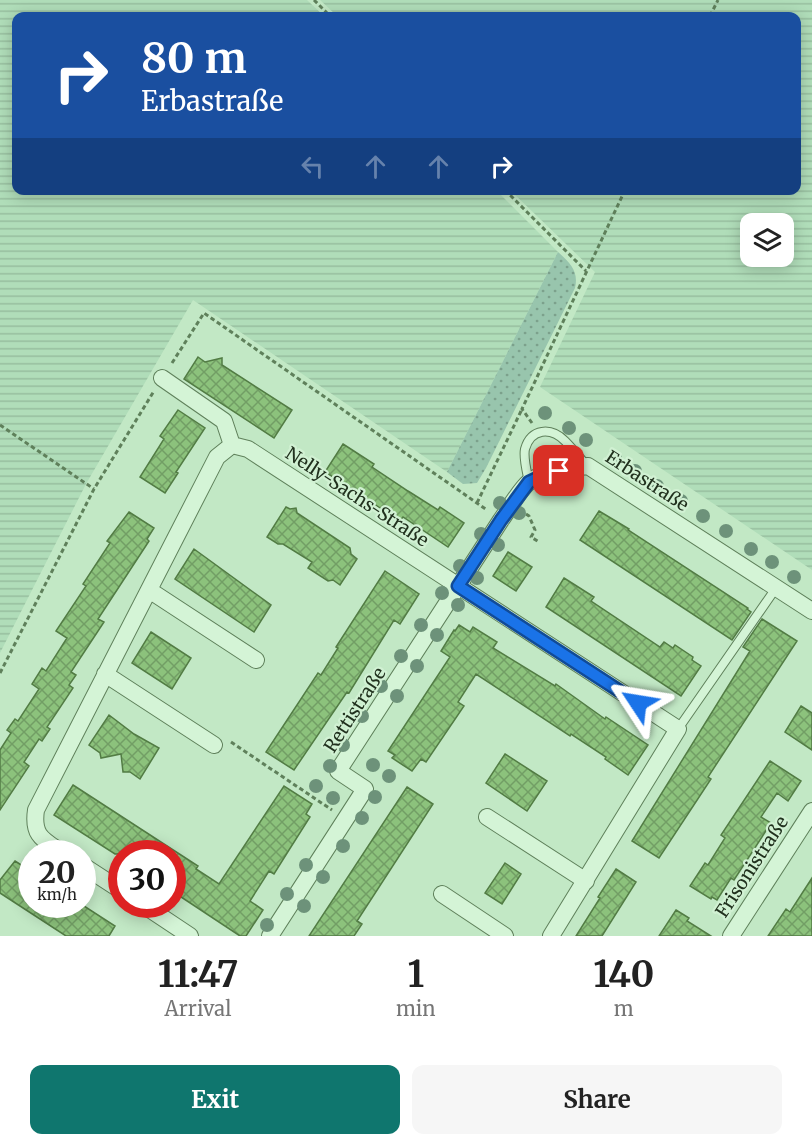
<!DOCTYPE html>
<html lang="en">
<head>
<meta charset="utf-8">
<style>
  :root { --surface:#fff; --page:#f6f6f6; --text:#222; --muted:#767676; --accent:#0f766e }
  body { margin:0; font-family:Merriweather,serif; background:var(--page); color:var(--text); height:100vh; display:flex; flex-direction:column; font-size:22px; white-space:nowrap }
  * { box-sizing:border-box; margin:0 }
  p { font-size:20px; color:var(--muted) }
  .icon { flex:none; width:33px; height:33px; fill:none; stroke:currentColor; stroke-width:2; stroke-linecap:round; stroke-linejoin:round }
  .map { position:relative; height:936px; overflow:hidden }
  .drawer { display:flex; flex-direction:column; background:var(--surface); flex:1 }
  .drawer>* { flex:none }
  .hud { position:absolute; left:12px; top:12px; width:789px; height:183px; border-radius:12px; box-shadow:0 3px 15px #0003; background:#1a4fa0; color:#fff; overflow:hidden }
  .tools { position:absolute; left:740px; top:213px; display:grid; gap:12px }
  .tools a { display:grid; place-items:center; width:54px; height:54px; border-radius:12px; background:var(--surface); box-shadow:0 3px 15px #0003; font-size:30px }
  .speed { position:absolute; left:18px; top:840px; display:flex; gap:12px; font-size:30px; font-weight:700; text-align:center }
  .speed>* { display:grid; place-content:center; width:78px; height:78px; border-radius:50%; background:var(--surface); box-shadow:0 3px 15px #0003; line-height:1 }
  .speed small { font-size:15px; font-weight:400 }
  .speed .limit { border:9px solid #d22; background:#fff; color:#111 }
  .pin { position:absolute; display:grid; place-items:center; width:51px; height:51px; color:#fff; margin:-26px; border-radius:12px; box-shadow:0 3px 9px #0006 }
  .me { position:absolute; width:66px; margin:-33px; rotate:303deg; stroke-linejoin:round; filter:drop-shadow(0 0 4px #0008) }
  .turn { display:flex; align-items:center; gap:21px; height:126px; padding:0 30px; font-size:27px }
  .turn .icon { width:78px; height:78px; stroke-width:2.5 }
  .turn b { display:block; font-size:42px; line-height:51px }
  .lanes { display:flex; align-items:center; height:57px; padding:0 30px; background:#0003; justify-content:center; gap:30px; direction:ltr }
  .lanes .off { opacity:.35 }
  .eta { display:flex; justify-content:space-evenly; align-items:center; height:102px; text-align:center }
  .eta b { font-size:36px; font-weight:700; line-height:42px }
  .action { display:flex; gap:12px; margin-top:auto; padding:12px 30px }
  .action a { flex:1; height:69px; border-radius:12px; background:var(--accent); color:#fff; font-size:24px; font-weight:700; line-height:69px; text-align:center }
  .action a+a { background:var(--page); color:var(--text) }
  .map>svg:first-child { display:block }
  .farmland { fill:url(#farmland-rules); fill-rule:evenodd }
  .garden { fill:url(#garden-dots) }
  .building { fill:url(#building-cross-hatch); stroke:#527c44; stroke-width:1.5 }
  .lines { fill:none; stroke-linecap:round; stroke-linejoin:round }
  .lane-casing { stroke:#5f805b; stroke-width:10 }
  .street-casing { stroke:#5f805b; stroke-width:18 }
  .path { stroke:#5f805b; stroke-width:3; stroke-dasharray:4.5 3; stroke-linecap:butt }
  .lane { stroke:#d4f4d6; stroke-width:8 }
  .street { stroke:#d4f4d6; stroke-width:16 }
  .tree { fill:#6d927a }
  .route-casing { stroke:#114b97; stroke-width:15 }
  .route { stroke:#1a73e8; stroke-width:10 }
  .labels { text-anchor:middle; stroke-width:4.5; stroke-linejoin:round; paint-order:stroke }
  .street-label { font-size:18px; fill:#21311e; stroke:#d1f1d3 }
</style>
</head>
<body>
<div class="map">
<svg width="812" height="936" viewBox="0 0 812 936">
  <defs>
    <pattern id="farmland-rules" width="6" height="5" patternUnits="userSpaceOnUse" patternTransform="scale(1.5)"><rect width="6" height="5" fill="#b0ddb9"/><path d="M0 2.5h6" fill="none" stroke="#97be9f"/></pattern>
    <pattern id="garden-dots" width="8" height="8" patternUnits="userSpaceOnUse" patternTransform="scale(1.5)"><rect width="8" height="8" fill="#98c5ad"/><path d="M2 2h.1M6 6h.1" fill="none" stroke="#7ca18c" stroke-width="1.8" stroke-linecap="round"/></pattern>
    <pattern id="building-cross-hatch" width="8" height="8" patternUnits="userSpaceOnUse" patternTransform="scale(1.5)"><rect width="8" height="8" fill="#8cc27c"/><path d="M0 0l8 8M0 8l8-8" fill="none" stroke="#729e65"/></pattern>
  </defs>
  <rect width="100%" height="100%" fill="#c2e8c5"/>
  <path class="farmland" d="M0,0H307L324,16H16V190L497,191L558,252L447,472L193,300L86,484L0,653Z
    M320,0H812V570L540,387L595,272L511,191L796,190V16H337ZM750,224H783V256H750Z"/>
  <path class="garden" d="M558,252C570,263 579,271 575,288L486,468L477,483L463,484L447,472Z"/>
  <path class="building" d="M198,357L205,362L222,358V365L292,410L274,438L184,379Z
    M178,410L205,428L176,472L178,473L165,493L140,477L164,439L160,436Z
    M343,444L374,464L372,467L408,491L438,510L440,507L464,523L448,547L403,517L400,521L325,472Z
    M286,507L290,509L296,508L297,513L350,548L351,554L357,559L340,585L333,580L328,581L308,568L312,562L283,544H278L267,537Z
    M599,511L629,529L628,530L748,608L747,609L751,612L732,640L580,540Z
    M129,512L154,528L147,539L149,541L98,619L104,622L71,672L76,675L69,685L73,688L47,727L50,729L42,741L39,739L24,762L29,766L0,810V750L11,733L7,730L15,719L18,721L39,689L32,684L42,668L46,671L67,638L56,631L86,586L83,584L110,543L107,541Z
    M194,549L271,605L254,632L175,579Z
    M508,552L532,567L516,591L493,576Z
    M385,571L419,594L400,624L394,620L349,693L347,692L294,770L266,752L318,673L321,675L338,648L336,647Z
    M564,578L594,597L591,601L660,647L664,642L673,648L675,645L693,657L692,660L701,666L681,696L546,607Z
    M762,619L797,641L708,777L711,779L659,858L632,841L750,651L743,647Z
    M459,625L470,632L473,627L497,642L493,648L555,686L556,684L605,719L606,717L648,745L628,775L605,759L606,757L571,734L570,736L476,674L458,702L464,706L426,762L421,759L412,771L392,758L395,755L388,751L450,657L441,651L454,630L455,631Z
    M151,632L191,658L172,689L132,663Z
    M801,706L812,713V750L785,732Z
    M109,715L134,734L159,748L140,779L130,772H123L121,754L101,758L100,753L89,745Z
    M505,754L547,781L527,811L486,783Z
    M770,761L801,781L788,801L777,793L761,817L771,823L734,880L731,878L717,900L712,897L711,899L690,886L705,863L708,865L725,838L721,835Z
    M73,785L198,866L196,869L219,884L284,786L312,804L306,814L310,817L289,850L274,874L269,871L250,901L263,910L246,936H240L172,891V854H115L54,815Z
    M407,787L433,804L357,921L362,924L354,936H309Z
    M15,861L32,872V904H81L115,926L109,936H66L0,893V880Z
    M505,863L521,874L502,904L485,893Z
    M616,869L636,882L602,936H576L600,898L598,897Z
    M812,878V936H768L786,909L790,912Z
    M676,910L689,918L687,921L711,936H659Z"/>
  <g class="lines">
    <defs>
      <path id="lane" d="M529,482C527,472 523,458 525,449C531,428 551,427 565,441C573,449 580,458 587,466
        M678,729L776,588"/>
      <path id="street" d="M162,378L224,421L232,445
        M149,590L256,660
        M105,674L214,745
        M487,817L586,881
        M64,854C44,840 32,837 36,810L217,457L232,445L248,449L678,729L551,936
        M82,865L122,891
        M442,894L505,936
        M142,904L190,936
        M270,936L365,789L338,771L501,520C509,509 520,489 529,482C544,470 570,468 588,466L812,611
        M731,936L812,811"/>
    </defs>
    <use href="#lane" class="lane-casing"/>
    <use href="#street" class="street-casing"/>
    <path class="path" d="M314,0L330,16
      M710,16L718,0
      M505,190L586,271
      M172,363L204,313L487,510
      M532,423L522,409L625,190
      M0,425L94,489
      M477,503L522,409
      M526,514L529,516L535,530L531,537L539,542
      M0,673L94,489L154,391
      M231,742L332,810"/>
    <use href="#lane" class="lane"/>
    <use href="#street" class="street"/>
  </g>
  <g class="tree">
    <circle cx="545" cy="413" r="7"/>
    <circle cx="569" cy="428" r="7"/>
    <circle cx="586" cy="440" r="7"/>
    <circle cx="547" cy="453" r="7"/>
    <circle cx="615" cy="458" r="7"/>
    <circle cx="635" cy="471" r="7"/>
    <circle cx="657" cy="486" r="7"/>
    <circle cx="681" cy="501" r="7"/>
    <circle cx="500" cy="503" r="7"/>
    <circle cx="519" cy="513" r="7"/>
    <circle cx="703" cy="516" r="7"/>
    <circle cx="726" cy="531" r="7"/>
    <circle cx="481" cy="534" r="7"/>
    <circle cx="498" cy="545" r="7"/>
    <circle cx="751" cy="549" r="7"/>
    <circle cx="772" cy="562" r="7"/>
    <circle cx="460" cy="566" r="7"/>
    <circle cx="794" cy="577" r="7"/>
    <circle cx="477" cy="578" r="7"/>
    <circle cx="442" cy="593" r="7"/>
    <circle cx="458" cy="605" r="7"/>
    <circle cx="421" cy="625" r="7"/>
    <circle cx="437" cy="635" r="7"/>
    <circle cx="401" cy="656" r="7"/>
    <circle cx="417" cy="666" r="7"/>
    <circle cx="381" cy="686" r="7"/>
    <circle cx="397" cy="696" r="7"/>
    <circle cx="362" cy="716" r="7"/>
    <circle cx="343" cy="745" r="7"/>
    <circle cx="373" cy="765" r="7"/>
    <circle cx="330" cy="766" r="7"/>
    <circle cx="389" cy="776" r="7"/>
    <circle cx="316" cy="786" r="7"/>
    <circle cx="375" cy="797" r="7"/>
    <circle cx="333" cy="798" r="7"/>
    <circle cx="362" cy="818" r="7"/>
    <circle cx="343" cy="846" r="7"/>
    <circle cx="306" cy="865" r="7"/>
    <circle cx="323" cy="877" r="7"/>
    <circle cx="287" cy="894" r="7"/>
    <circle cx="304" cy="906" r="7"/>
    <circle cx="267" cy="925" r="7"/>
  </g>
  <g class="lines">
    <defs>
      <path id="route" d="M559,471L546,474L529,482L501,520L458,586L638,703"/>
    </defs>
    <use href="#route" class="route-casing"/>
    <use href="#route" class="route"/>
  </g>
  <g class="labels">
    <g class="street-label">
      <text transform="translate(647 481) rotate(33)" y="6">Erbastraße</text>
      <text transform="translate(357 497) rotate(33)" y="6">Nelly-Sachs-Straße</text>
      <text transform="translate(355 710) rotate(-57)" y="6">Rettistraße</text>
      <text transform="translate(752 867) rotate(-57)" y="6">Frisonistraße</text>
    </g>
  </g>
</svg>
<div class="tools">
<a><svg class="icon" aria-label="layers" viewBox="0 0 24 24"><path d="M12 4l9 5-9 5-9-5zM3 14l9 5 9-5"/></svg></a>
</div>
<div class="speed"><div>20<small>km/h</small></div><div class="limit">30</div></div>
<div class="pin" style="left:559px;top:471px;background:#d93025"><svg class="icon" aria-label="arrive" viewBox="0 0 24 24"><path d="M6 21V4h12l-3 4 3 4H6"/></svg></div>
<svg class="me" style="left:638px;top:703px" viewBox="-20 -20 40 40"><path d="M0-17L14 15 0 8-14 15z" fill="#1a73e8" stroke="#fff" stroke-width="4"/></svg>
<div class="hud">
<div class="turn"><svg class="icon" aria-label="right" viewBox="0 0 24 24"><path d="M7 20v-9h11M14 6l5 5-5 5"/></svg><div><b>80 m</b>Erbastraße</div></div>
<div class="lanes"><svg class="icon off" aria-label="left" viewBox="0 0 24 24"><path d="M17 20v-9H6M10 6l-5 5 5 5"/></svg><svg class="icon off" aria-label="ahead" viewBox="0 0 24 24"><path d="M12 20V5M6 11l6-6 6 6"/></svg><svg class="icon off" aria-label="ahead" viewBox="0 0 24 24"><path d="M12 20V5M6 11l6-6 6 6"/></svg><svg class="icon" aria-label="right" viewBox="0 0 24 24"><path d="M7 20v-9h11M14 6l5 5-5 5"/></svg></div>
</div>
</div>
<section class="drawer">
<div class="eta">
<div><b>11:47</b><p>Arrival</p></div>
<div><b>1</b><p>min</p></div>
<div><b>140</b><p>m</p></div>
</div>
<div class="action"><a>Exit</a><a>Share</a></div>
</section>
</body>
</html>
